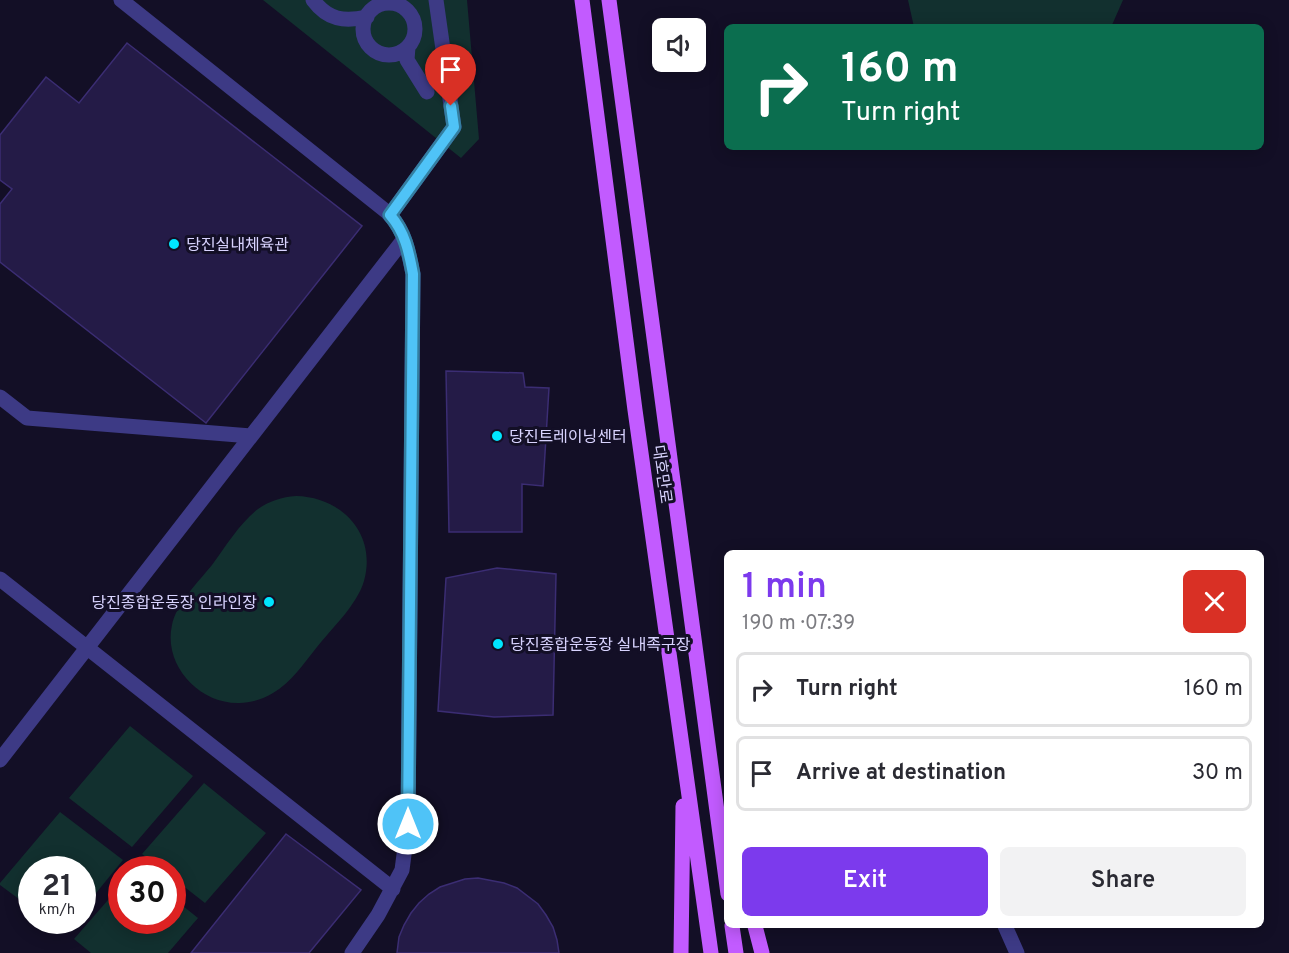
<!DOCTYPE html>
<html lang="en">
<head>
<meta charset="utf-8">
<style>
  :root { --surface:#fff; --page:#f2f2f3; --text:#2b2b33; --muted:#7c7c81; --line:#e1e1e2; --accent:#7c3aed }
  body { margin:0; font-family:Overpass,"Noto Sans KR",sans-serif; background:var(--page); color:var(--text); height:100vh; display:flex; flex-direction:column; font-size:22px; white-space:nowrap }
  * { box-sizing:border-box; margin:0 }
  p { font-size:20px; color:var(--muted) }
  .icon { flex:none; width:33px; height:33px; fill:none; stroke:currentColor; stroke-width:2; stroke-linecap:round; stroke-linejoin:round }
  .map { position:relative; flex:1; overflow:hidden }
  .details { position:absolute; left:724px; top:550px; width:540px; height:378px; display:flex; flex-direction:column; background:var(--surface); border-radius:9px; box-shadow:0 3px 15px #0003 }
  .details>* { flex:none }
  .banner { position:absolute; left:724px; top:24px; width:540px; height:126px; border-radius:9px; box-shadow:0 3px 15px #0003; background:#0b6e4f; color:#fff; overflow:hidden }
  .controls { position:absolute; left:652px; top:18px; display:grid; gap:12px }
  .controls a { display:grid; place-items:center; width:54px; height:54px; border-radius:9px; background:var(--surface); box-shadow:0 3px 15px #0003; font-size:30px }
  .speed { position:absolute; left:18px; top:856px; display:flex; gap:12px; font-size:30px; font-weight:700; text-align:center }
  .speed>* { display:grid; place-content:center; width:78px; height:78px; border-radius:50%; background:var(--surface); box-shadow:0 3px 15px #0003; line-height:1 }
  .speed small { font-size:15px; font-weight:400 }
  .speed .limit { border:9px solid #d22; background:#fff; color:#111 }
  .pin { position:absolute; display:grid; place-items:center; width:51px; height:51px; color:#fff; margin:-62px -26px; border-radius:50% 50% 50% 0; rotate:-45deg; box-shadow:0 0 6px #0007 }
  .pin .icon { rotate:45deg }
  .me { position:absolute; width:66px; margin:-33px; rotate:0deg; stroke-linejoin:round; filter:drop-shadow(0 0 4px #0008) }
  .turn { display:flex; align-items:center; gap:21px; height:126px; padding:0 18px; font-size:27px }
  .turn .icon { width:78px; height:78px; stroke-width:2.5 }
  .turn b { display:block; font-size:42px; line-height:51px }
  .round { display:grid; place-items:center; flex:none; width:63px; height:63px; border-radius:9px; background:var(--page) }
  .overview { display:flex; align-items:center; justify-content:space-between; height:102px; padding:0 18px }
  h1 { font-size:36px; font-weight:600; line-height:45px; color:var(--accent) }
  .primary-button { display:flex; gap:12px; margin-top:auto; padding:12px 18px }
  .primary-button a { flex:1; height:69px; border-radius:9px; background:var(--accent); color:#fff; font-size:24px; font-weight:600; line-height:69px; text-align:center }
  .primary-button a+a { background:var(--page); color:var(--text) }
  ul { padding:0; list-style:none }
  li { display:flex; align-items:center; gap:18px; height:75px; margin:0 12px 9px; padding:0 6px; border:3px solid var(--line); border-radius:9px }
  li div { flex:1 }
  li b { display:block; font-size:22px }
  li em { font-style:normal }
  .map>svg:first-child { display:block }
  .green { fill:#12302f }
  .building { fill:#241b47; stroke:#3b2d73; stroke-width:1.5 }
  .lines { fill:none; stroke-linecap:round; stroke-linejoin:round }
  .minor { stroke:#3d3a85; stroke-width:15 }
  .major { stroke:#c25bff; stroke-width:15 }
  .route-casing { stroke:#337fa1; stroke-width:15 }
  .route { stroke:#4fc3f7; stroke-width:10 }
  .poi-dot { fill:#00e5ff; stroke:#130f26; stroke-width:2 }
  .labels { text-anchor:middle; stroke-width:6; stroke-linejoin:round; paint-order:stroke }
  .poi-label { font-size:16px; fill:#d9d4ff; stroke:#130f26; text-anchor:start }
  .street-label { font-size:16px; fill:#d9d4ff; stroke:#130f26 }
</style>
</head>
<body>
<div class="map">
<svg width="1289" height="953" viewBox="0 0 1289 953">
  <rect width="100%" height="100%" fill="#130f26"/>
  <path class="green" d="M263,0H467L479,139L461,158Z
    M908,0H1123L1112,25L1108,27H914Z
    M296,496C342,497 377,534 364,581C357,605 332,628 317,647C304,663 291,683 273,693C263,699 251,703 239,703C199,704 163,665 172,625C176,604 199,581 212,565C226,546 240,523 258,509C269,501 282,497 296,496Z
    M130,726L193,776L132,847L69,798Z
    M204,783L266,833L205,903L173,878L172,870H162L142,854Z
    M60,812L123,860L83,909L82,870H32L31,908L0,885V883Z
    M121,885L122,921H172L173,898L198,918L168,953H91L74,939Z"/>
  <path class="building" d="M127,43L362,226L206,423L0,262V204L12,189L0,180V135L46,77L79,103Z
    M446,371L523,373L525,387L549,388L543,486L522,484V532H449Z
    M497,568L556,574L553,715L494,717L438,711L446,578Z
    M286,834L361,890L309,953H191Z
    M478,878L504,883L517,888L538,904L546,915L553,927L557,940L559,953H397L399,937L404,925L411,913L419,903L429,894L440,887L465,879Z"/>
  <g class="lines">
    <path class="minor" d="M121,0L387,212C405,230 408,250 413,274L408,824L402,870L378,915L352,953
      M313,0C328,20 344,22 367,17
      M363 29a26 26 0 1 1 52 0a26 26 0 1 1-52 0Z
      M408,47L407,60L427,92
      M390,215L454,127L436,0
      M0,397L27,418L251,436
      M0,579L393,889
      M0,760L404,239
      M1005,926L1017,953"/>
    <path class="major" d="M582,0L635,410L711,953
      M609,0L728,894
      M732,926L736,953
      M755,926L762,953
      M681,953L683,806"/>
  </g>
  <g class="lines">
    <defs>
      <path id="route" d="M408,824L413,274C409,252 405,232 390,215L454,127L451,106"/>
    </defs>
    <use href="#route" class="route-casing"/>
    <use href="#route" class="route"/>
  </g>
  <g class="poi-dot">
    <circle cx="174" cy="244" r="6"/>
    <circle cx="497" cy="436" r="6"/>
    <circle cx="269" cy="602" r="6"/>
    <circle cx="498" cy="644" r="6"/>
  </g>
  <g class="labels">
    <g class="poi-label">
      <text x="186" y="250">당진실내체육관</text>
      <text x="509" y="442">당진트레이닝센터</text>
      <text x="257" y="608" text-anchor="end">당진종합운동장 인라인장</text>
      <text x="510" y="650">당진종합운동장 실내족구장</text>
    </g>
    <g class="street-label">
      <text transform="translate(663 474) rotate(82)" y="6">대호만로</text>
    </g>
  </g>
</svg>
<div class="controls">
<a><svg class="icon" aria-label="sound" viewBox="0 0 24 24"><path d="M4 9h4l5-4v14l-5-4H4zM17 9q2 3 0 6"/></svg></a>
</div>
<div class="speed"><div>21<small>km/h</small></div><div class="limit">30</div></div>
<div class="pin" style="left:451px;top:106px;background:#d93025"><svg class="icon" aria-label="arrive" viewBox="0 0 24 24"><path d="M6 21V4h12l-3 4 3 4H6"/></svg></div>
<svg class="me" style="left:408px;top:824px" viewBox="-20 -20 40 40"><circle r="17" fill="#4fc3f7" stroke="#fff" stroke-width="3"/><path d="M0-11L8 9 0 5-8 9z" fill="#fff"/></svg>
<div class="banner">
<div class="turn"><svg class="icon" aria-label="right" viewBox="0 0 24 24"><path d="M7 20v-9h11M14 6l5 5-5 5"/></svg><div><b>160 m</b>Turn right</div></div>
</div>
<section class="details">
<div class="overview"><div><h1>1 min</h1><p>190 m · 07:39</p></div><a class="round" style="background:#d93025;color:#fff"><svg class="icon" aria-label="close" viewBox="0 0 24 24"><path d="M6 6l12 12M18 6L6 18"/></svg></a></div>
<ul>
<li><svg class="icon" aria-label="right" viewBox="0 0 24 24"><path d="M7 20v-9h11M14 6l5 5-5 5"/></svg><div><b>Turn right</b></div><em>160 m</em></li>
<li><svg class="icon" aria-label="arrive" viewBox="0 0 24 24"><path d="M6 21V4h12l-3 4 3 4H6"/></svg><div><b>Arrive at destination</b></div><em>30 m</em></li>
</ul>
<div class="primary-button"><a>Exit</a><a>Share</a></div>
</section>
</div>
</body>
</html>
